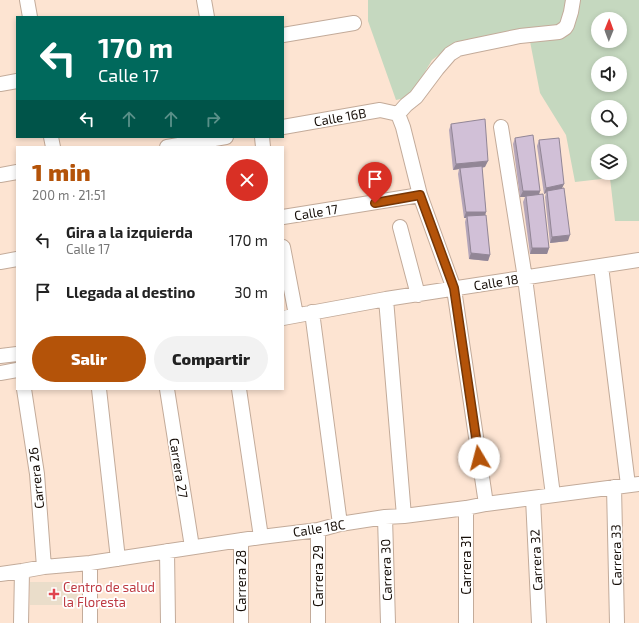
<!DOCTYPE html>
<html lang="es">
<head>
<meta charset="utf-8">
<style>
  :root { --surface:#fff; --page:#f2f2f2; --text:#222; --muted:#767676; --accent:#b45309 }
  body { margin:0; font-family:"Exo 2",sans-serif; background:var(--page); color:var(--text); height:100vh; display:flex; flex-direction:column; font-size:15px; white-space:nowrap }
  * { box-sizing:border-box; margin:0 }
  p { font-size:13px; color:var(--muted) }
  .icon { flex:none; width:22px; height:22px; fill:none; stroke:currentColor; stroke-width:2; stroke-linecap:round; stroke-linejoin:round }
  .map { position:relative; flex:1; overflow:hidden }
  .details { position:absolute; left:16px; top:146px; width:268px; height:244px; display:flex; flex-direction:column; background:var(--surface); border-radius:0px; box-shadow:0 2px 6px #0003 }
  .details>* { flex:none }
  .guide { position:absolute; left:16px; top:16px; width:268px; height:122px; border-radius:0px; box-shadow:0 2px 6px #0003; background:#00695c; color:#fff; overflow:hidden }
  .needle { width:26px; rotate:1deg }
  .buttons { position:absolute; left:591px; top:12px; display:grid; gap:8px }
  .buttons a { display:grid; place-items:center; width:36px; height:36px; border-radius:50%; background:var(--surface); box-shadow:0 2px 6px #0003; font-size:20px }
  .pin { position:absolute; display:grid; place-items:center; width:34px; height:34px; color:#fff; margin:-41px -17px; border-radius:50% 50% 50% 0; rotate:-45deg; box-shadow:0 0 4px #0007 }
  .pin .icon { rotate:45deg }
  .me { position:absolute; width:44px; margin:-22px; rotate:352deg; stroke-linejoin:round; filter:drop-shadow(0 0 3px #0008) }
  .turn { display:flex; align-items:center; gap:14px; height:84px; padding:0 16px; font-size:18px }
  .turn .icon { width:52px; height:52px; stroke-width:2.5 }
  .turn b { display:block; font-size:28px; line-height:34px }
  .lanes { display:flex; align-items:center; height:38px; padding:0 16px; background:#0003; justify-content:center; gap:20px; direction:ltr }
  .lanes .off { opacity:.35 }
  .round { display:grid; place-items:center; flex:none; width:42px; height:42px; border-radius:21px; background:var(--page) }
  .head { display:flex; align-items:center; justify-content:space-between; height:68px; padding:0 16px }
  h1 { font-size:24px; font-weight:800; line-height:30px; color:var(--accent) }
  .primary-button { display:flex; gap:8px; margin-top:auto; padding:8px 16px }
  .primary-button a { flex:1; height:46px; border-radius:24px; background:var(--accent); color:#fff; font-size:16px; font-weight:800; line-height:46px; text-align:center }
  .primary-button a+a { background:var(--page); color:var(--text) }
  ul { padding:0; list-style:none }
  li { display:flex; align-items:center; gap:12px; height:52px; padding:0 16px }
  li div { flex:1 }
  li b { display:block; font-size:15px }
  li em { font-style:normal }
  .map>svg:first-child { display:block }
  .medical { fill:#eaddca }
  .park { fill:#c5d8bf; fill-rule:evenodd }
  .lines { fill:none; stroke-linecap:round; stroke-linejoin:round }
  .minor-casing { stroke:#c3ab9a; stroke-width:16 }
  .minor { stroke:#fff; stroke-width:14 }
  .wall { fill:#b4a5b9 }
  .shaded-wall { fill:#928696 }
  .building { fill:#d1c0d7; stroke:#928696 }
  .route-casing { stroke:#753606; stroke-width:10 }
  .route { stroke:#b45309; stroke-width:7 }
  .health-dot { fill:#e0444e; stroke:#fff; stroke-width:1.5 }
  .labels { text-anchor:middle; stroke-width:3.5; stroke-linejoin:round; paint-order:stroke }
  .street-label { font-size:13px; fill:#160e08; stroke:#fff }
  .health-label { font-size:13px; fill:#be3a42; stroke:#fff; text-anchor:start }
</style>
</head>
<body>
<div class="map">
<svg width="639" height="623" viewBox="0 0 639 623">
  <rect width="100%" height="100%" fill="#fde4d2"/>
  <path class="medical" d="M30,582H78L77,605H30Z"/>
  <path class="park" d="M368,0H639V221H615L610,178L575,182L566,135L540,93L528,31L456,42L432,60L410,97L396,100L368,21ZM598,19H620V41H598ZM598,63H620V85H598ZM598,107H620V129H598ZM598,151H620V173H598Z"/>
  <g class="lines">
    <defs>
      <path id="minor" d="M27,0L30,17
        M204,0L207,17
        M283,35L354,23
        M0,84L17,81
        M398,114L403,127L420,195L454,289L486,504
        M398,114L406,105L416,97L437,69L450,54L458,49L472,46L520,36L559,32L565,28L567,25L571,12L573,0
        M283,127L380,110L398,114
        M501,127L525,278L553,495
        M51,137L53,147
        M262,137L263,147
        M167,147L226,137
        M0,175L17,172
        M283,217L420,195
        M400,227L418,295
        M283,247L296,315
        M0,262L17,259
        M601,266L628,485
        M386,299L404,516
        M312,312L340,524
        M283,318L386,299L639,260
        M0,356L17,354
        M0,373L17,370
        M24,389L37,474L44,567
        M99,389L118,559
        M167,389L192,547
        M239,389L261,537
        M614,487L617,623
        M533,498L539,623
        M466,508V623
        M385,517L388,623
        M167,551L168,623
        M0,574L22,571L44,567L90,563L261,537L318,530L340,524L385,517L404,516L466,508L486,504L639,484
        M21,623L22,571
        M90,623V563
        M241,623V540
        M318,623V530"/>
    </defs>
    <use href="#minor" class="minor-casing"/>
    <use href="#minor" class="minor"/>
  </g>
  <path class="wall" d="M451,124L485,167L482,168L486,212L485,215L490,255L488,261L469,259L465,222L466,218H464L458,174L459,169L453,170L449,130Z
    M515,138L540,191L539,195L549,248L547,254H530L523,202L525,197H520L513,144Z
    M539,140L564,184L562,188L568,241L550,243L545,197L546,193L544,194L537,146Z"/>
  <path class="shaded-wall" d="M488,161L485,167L460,169V168L459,169L453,170L456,164Z
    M564,184L561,190L547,191L546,193L544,194L546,188Z
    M523,191H540L538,197L526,196L525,197H520Z
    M466,212H486L484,218L467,216L466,218H464Z
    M570,235L568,241L550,243L552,237Z
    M532,248H549L547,254H530Z
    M471,253L490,255L488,261L469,259Z"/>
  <path class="building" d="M485,119L488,161L456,164L451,124Z
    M533,135L540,191H523L515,138Z
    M559,138L564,184L546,188L539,140Z
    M482,166L486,212H466L460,168Z
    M564,188L570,235L552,237L547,191Z
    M543,194L549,248H532L526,196Z
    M486,215L490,255L471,253L467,216Z"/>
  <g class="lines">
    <defs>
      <path id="route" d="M375,203L420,195L454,288L479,458"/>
    </defs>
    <use href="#route" class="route-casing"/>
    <use href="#route" class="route"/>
  </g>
  <path class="health-dot" d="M52 588h4v4h4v4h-4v4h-4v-4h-4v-4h4z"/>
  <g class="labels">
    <g class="street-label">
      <text transform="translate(340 117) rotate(-10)" y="5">Calle 16B</text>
      <text transform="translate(316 212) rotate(-9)" y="5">Calle 17</text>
      <text transform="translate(496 282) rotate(-9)" y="5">Calle 18</text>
      <text transform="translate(179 468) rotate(81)" y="5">Carrera 27</text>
      <text transform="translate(36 478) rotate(-96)" y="5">Carrera 26</text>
      <text transform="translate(319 528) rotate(-9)" y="5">Calle 18C</text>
      <text transform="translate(616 555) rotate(-91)" y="5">Carrera 33</text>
      <text transform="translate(536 560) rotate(-93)" y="5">Carrera 32</text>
      <text transform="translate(466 565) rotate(-90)" y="5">Carrera 31</text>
      <text transform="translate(386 570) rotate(-92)" y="5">Carrera 30</text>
      <text transform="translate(318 576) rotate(-90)" y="5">Carrera 29</text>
      <text transform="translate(241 581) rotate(-90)" y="5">Carrera 28</text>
    </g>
    <g class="health-label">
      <text x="63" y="592">Centro de salud<tspan x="63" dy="15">la Floresta</tspan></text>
    </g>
  </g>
</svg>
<div class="buttons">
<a><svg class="needle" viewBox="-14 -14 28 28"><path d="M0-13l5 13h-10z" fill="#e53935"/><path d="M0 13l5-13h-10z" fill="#767676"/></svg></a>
<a><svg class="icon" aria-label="sound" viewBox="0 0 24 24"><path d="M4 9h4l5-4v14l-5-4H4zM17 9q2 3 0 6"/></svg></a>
<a><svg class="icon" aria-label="search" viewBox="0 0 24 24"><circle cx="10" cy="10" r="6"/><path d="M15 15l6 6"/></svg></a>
<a><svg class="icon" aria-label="layers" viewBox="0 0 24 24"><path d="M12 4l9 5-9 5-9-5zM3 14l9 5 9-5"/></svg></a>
</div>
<div class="pin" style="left:375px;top:203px;background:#d93025"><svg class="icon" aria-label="arrive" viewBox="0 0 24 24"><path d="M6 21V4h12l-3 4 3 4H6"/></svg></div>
<svg class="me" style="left:479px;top:458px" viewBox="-20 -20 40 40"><circle r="19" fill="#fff"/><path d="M0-13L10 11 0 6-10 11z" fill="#b45309"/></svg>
<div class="guide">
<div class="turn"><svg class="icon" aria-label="left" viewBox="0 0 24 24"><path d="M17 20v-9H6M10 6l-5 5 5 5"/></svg><div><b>170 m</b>Calle 17</div></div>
<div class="lanes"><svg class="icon" aria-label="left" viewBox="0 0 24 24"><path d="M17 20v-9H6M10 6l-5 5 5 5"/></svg><svg class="icon off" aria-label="ahead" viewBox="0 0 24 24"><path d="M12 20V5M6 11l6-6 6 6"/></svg><svg class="icon off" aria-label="ahead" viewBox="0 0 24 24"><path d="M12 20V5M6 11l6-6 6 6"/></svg><svg class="icon off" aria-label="right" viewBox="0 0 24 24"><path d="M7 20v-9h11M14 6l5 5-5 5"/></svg></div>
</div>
<section class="details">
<div class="head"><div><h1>1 min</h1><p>200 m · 21:51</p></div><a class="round" style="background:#d93025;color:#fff"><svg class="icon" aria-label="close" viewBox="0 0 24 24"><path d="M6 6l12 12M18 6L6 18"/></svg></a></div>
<ul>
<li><svg class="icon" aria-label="left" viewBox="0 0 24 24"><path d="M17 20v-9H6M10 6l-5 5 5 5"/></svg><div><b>Gira a la izquierda</b><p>Calle 17</p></div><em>170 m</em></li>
<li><svg class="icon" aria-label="arrive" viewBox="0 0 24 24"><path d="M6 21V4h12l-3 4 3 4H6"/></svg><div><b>Llegada al destino</b></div><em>30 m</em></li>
</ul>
<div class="primary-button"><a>Salir</a><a>Compartir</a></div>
</section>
</div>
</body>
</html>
